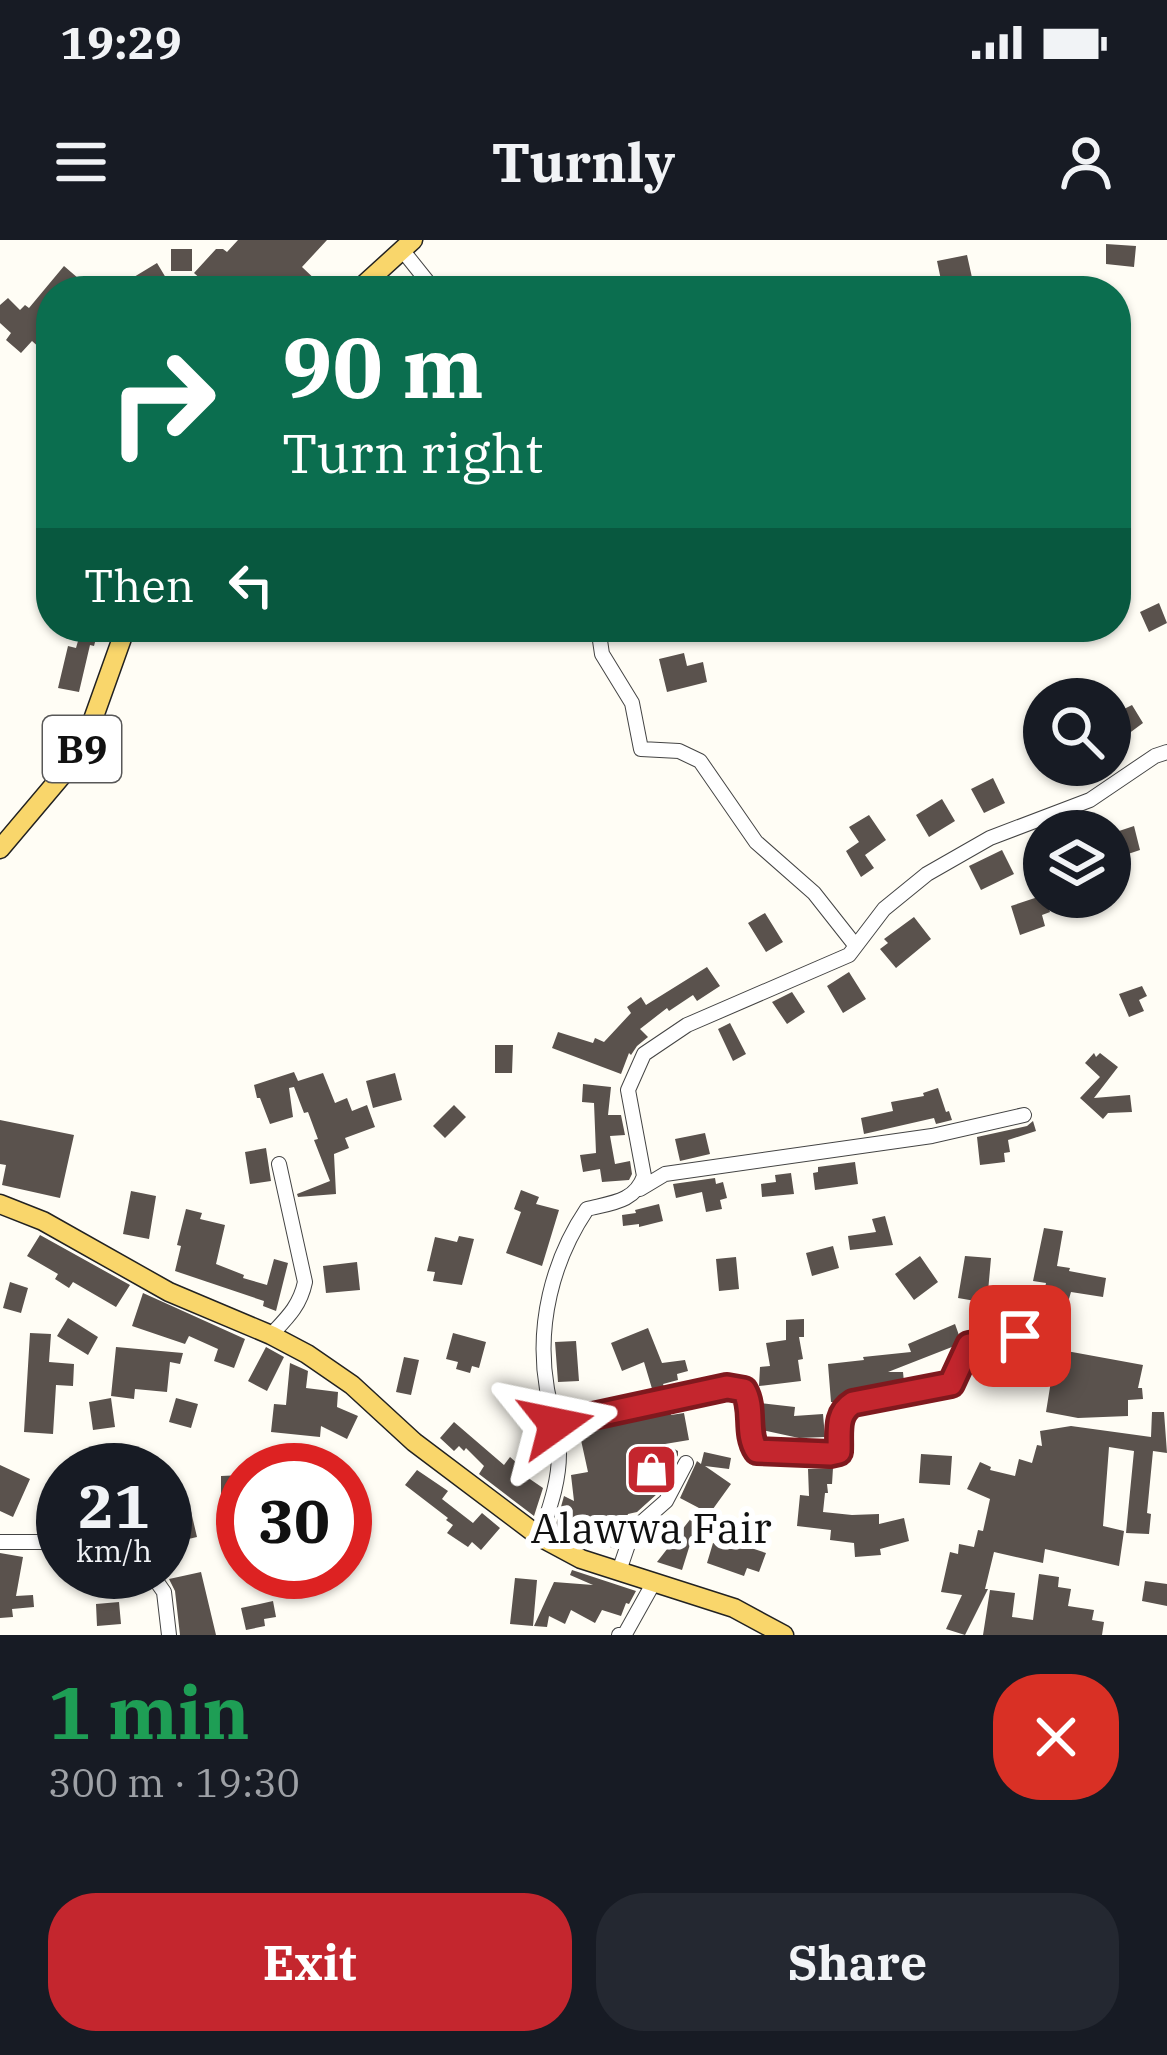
<!DOCTYPE html>
<html lang="en">
<head>
<meta charset="utf-8">
<style>
  :root { --surface:#171b24; --page:#242831; --text:#f1f3f6; --muted:#9ea1a6; --accent:#c4262e }
  body { margin:0; font-family:"IBM Plex Serif",serif; background:var(--page); color:var(--text); height:100vh; display:flex; flex-direction:column; font-size:45px; white-space:nowrap }
  * { box-sizing:border-box; margin:0 }
  p { font-size:39px; color:var(--muted) }
  .icon { flex:none; width:66px; height:66px; fill:none; stroke:currentColor; stroke-width:2; stroke-linecap:round; stroke-linejoin:round }
  .map { position:relative; height:1395px; overflow:hidden }
  .side { display:flex; flex-direction:column; background:var(--surface); flex:1 }
  .side>* { flex:none }
  .guide { position:absolute; left:36px; top:36px; width:1095px; height:366px; border-radius:48px; box-shadow:0 3px 9px #0004; background:#0b6e4f; color:#fff; overflow:hidden }
  .controls { position:absolute; left:1023px; top:438px; display:grid; gap:24px }
  .controls a { display:grid; place-items:center; width:108px; height:108px; border-radius:50%; background:var(--surface); box-shadow:0 3px 9px #0004; font-size:60px }
  .speed { position:absolute; left:36px; top:1203px; display:flex; gap:24px; font-size:60px; font-weight:700; text-align:center }
  .speed>* { display:grid; place-content:center; width:156px; height:156px; border-radius:50%; background:var(--surface); box-shadow:0 3px 9px #0004; line-height:1 }
  .speed small { font-size:30px; font-weight:400 }
  .speed .limit { border:18px solid #d22; background:#fff; color:#111 }
  .pin { position:absolute; display:grid; place-items:center; width:102px; height:102px; color:#fff; margin:-51px; border-radius:24px; box-shadow:0 6px 18px #0006 }
  .me { position:absolute; width:132px; margin:-66px; rotate:78deg; stroke-linejoin:round; filter:drop-shadow(0 0 9px #0008) }
  .turn { display:flex; align-items:center; gap:42px; height:252px; padding:0 48px; font-size:54px }
  .turn .icon { width:156px; height:156px; stroke-width:2.5 }
  .turn b { display:block; font-size:84px; line-height:102px }
  .then { display:flex; align-items:center; height:114px; padding:0 48px; background:#0003; gap:24px; font-size:45px }
  .round { display:grid; place-items:center; flex:none; width:126px; height:126px; border-radius:48px; background:var(--page) }
  .summary { display:flex; align-items:center; justify-content:space-between; height:204px; padding:0 48px }
  h1 { font-size:72px; font-weight:700; line-height:90px; color:#1e9e55 }
  .action { display:flex; gap:24px; margin-top:auto; padding:24px 48px }
  .action a { flex:1; height:138px; border-radius:48px; background:var(--accent); color:#fff; font-size:48px; font-weight:700; line-height:138px; text-align:center }
  .action a+a { background:var(--page); color:var(--text) }
  .status { display:flex; justify-content:space-between; align-items:center; height:84px; padding:0 60px; background:var(--surface); direction:ltr }
  .status svg { height:33px; fill:currentColor }
  header { display:flex; justify-content:space-between; align-items:center; height:156px; padding:0 48px; background:var(--surface); font-size:54px; font-weight:700 }
  .map>svg:first-child { display:block }
  .building { fill:#5a524d }
  .lines { fill:none; stroke-linecap:round; stroke-linejoin:round }
  .minor-casing { stroke:#444; stroke-width:16 }
  .major-casing { stroke:#222; stroke-width:21 }
  .minor { stroke:#fff; stroke-width:14 }
  .major { stroke:#f9d66b; stroke-width:18 }
  .route-casing { stroke:#7f191e; stroke-width:30 }
  .route { stroke:#c4262e; stroke-width:21 }
  .labels { text-anchor:middle; stroke-width:12; stroke-linejoin:round; paint-order:stroke }
  .shield { fill:#fff; stroke:#585858; stroke-width:3 }
  .shield-label { font-size:39px; font-weight:bold; fill:#111 }
  .poi-label { font-size:42px; fill:#111; stroke:#fff }
</style>
</head>
<body>
<div class="status"><b>19:29</b><svg viewBox="0 0 49 12"><path d="M0 12V9h3v3zM5 12V6h3v6zM10 12V3h3v9zM15 12V0h3v12zM26 1h20v11H26zM47 4h2v5h-2z"/></svg></div>
<header><svg class="icon" aria-label="menu" viewBox="0 0 24 24"><path d="M4 6h16M4 12h16M4 18h16"/></svg>Turnly<svg class="icon" aria-label="person" viewBox="0 0 24 24"><circle cx="12" cy="8" r="4"/><path d="M4 21q1-7 8-7t8 7"/></svg></header>
<div class="map">
<svg width="1167" height="1395" viewBox="0 0 1167 1395">
  <rect width="100%" height="100%" fill="#fffdf5"/>
  <path class="building" d="M238,0H327L302,27L320,44L314,51H214L194,33L216,9H223L227,12Z
    M1106,4L1136,6L1134,27L1106,24Z
    M171,9H192V31H171Z
    M967,15L973,42L958,45L957,37L941,40L937,21Z
    M157,23L166,38L158,42L169,51H123L129,40Z
    M64,26L93,51H51V118L32,101L21,113L6,100L11,93L0,83V65L8,58L20,70L25,65L29,68Z
    M1159,363L1167,383L1149,392L1140,372Z
    M82,387H99L94,406L90,405L79,452L58,448L68,406L76,408Z
    M684,413L687,426L703,422L707,442L667,452L659,419Z
    M1132,465L1143,483L1120,500L1110,476Z
    M993,538L1005,563L984,573L971,549Z
    M942,559L955,581L929,597L916,575Z
    M869,575L886,600L865,615L874,628L861,637L846,611L859,602L849,587Z
    M1134,586L1140,610L1110,620V594Z
    M1002,610L1014,634L981,650L969,626Z
    M1044,655L1050,672L1042,675L1045,686L1020,695L1011,666Z
    M765,673L783,702L766,712L748,683Z
    M914,677L931,699L896,728L880,709L888,703L884,699Z
    M707,727L720,746L697,761L693,755L669,771L667,768L640,789L648,797L637,806L631,815L629,813L621,834L552,808L558,792L593,803L595,798L604,802L631,773L627,767L641,757L646,765Z
    M849,732L866,759L843,773L827,746Z
    M1142,746L1147,756L1139,760L1144,771L1129,777L1119,754Z
    M792,752L805,772L787,784L772,762Z
    M730,783L746,814L733,821L718,789Z
    M495,805H513L512,833H495Z
    M1094,813L1096,817L1100,813L1118,827L1094,858L1130,855L1132,872L1108,873L1103,879L1080,858L1100,837L1085,823Z
    M294,832L298,841L323,833L335,863L347,858L352,871L367,865L375,887L345,898L349,908L334,914L336,954L298,957L297,954L330,941L314,900L318,899L308,872L304,873L294,847L289,848L293,877L270,884L260,858H257L254,845Z
    M395,833L402,860L373,868L366,841Z
    M583,844L611,847L608,875H621L625,895L610,896L615,924L630,921L632,934L629,940L602,942L600,929L583,932L580,915L596,913L594,863L582,862Z
    M938,848L946,872L949,871L952,880L936,884L934,878L864,894L861,878L893,871L891,862L924,856L923,853Z
    M454,865L466,877L445,898L433,886Z
    M0,880L74,895L60,958L2,945L6,925L0,924Z
    M1033,881L1036,891L1008,900L1010,912L1004,913L1005,922L980,925L977,897L1027,886Z
    M705,893L710,914L680,921L675,899Z
    M266,908L271,941L250,944L245,912Z
    M855,922L858,944L815,950L813,933L818,932V927Z
    M791,933L794,954L762,957L761,944L776,942L775,935Z
    M715,938L716,944L723,942L727,958L720,960L722,969L706,972L702,952L676,958L673,944Z
    M521,950L539,957L536,964L559,970L542,1026L506,1013L521,972L514,969Z
    M131,951L156,956L149,999L123,994Z
    M659,964L663,981L639,987V984L623,986L622,975L636,973L635,970Z
    M186,969L202,973L200,979L225,985L216,1024L244,1035L243,1038L267,1045L274,1019L288,1023L276,1071L263,1066L264,1061L175,1031L181,1006L177,1005Z
    M885,976L893,1005L850,1010L848,996L876,992L872,979Z
    M1044,988L1063,991L1057,1026L1070,1028L1069,1031L1106,1038L1103,1057L1071,1052L1055,1107L1030,1101L1031,1084L1037,1085L1046,1043L1033,1041Z
    M40,995L130,1045L116,1067L73,1042L69,1048L55,1039L58,1034L27,1016Z
    M459,996L474,999L462,1045L433,1041L435,1032L427,1031L435,997L457,1002Z
    M833,1006L839,1028L812,1036L806,1013Z
    M920,1016L938,1042L914,1060L895,1034Z
    M965,1016L991,1018L987,1063L958,1058Z
    M736,1017L739,1049L719,1051L716,1019Z
    M357,1022L360,1050L326,1053L323,1026Z
    M10,1042L28,1048L21,1073L3,1068Z
    M143,1053L245,1099L234,1128L214,1121L218,1109L189,1096L185,1104L132,1086Z
    M68,1078L98,1097L88,1115L57,1096Z
    M804,1079V1097H799L803,1119L798,1120L801,1141L759,1146L760,1127L770,1126L766,1103L786,1100V1080Z
    M955,1084L960,1098L957,1105L888,1132H903L904,1142L866,1147V1149L849,1152L837,1162H831L828,1124L864,1120L863,1117L911,1112L908,1104Z
    M648,1088L662,1123L685,1120L688,1131L677,1134L678,1140L663,1144L665,1149L653,1152L644,1122L622,1131L611,1103Z
    M30,1093L51,1094L49,1122L74,1124L73,1146L56,1145L53,1194L24,1192Z
    M453,1093L486,1102L479,1128L472,1126L470,1133L456,1129L458,1122L446,1119Z
    M576,1101L579,1141L558,1142L555,1102Z
    M116,1107L183,1113L180,1124L170,1122L167,1152L135,1149L134,1159L111,1156Z
    M266,1107L284,1117L267,1151L248,1141Z
    M1061,1110L1143,1125L1138,1148H1142L1143,1159L1128,1160V1176L1078,1178L1046,1172L1051,1141L1056,1142Z
    M404,1117L419,1120L411,1155L396,1152Z
    M290,1123L308,1131L306,1148L338,1152L337,1167L358,1176L347,1199L321,1186L320,1197L271,1192L274,1164L286,1165Z
    M111,1158L115,1187L93,1190L89,1162Z
    M176,1158L198,1164L191,1188L169,1182Z
    M760,1163L795,1167L794,1176L823,1174L825,1197L799,1198L762,1190Z
    M670,1171L671,1175L684,1173L689,1200L665,1204L678,1211V1215L657,1254L637,1272L628,1274L615,1309L561,1287L559,1289L555,1288L564,1256L574,1261L571,1235L588,1232L579,1191Z
    M1152,1172H1164L1167,1213L1153,1211L1147,1273L1151,1274L1149,1294L1126,1293L1134,1211L1109,1207L1103,1286L1124,1291L1119,1326L1045,1309L1043,1323L994,1312L985,1349H988L965,1395L946,1389L962,1355L941,1352L950,1312L958,1314L959,1304L974,1307L978,1290L983,1291L990,1259L967,1249L980,1222L991,1227L990,1230L1015,1236L1019,1219L1032,1223L1037,1205L1042,1206L1040,1191L1071,1186L1151,1197Z
    M454,1182L504,1225L510,1217L524,1229L521,1233L543,1248L534,1276L479,1234L484,1226L466,1208L464,1211L459,1206L454,1211L440,1198Z
    M704,1212L731,1218L729,1229L705,1226L731,1244L692,1298L682,1330L657,1322L699,1268L680,1258L697,1221L701,1224Z
    M921,1214L952,1216L950,1245L919,1243Z
    M0,1225L30,1239L13,1277L0,1271Z
    M833,1228L832,1244H827L828,1253H825L823,1272L852,1275L879,1274V1284L904,1278L909,1301L880,1309L881,1315L855,1317L854,1303L830,1300L831,1290L797,1286L800,1255L809,1256L808,1229Z
    M417,1230L448,1251L442,1259L473,1283L482,1273L500,1288L481,1310L472,1302L468,1307L447,1293L453,1285L446,1280L448,1278L405,1245Z
    M243,1235V1273H221V1236Z
    M175,1255L177,1266L189,1263L197,1297L180,1301L182,1316L165,1318V1257Z
    M730,1301L766,1313L759,1332L747,1328L744,1336L707,1323L713,1303L727,1308Z
    M0,1313L23,1317L16,1356L33,1355L34,1367L12,1369L13,1377L0,1378Z
    M572,1330L636,1351L629,1364L626,1363L621,1376L602,1370L595,1383L571,1370L565,1384L549,1376L547,1387L534,1386L554,1342L593,1345L570,1335Z
    M201,1332L216,1395H180L175,1351L169,1339Z
    M1039,1334L1059,1337L1058,1347L1071,1349L1068,1366L1094,1370L1092,1380L1104,1382L1102,1395H983L990,1350L1015,1353L1012,1377L1033,1380Z
    M515,1338L537,1340L533,1386L510,1384Z
    M1145,1341L1167,1344V1366L1142,1361Z
    M273,1361L276,1377L264,1379L265,1386L246,1390L241,1368Z
    M119,1362L121,1384L97,1386L96,1364Z"/>
  <g class="lines">
    <defs>
      <path id="minor" d="M403,11L435,51
        M598,387L602,414L632,463L641,509L679,511L700,521L756,602L814,653L855,705
        M640,949L665,934L932,896L1024,875
        M271,1095C287,1078 300,1066 305,1042L279,924
        M557,1184L727,1147L744,1151C756,1169 744,1192 757,1211L830,1213L839,1212C839,1193 835,1174 852,1163L951,1144L969,1105L1020,1096
        M540,1297C549,1269 559,1243 559,1214C560,1191 551,1171 547,1149C536,1086 552,1021 587,969C611,963 635,962 644,936L628,850L644,814L687,785L849,715L884,669L927,634L990,598L1090,560L1155,516L1167,512
        M0,1302H63
        M619,1331L633,1290L666,1261L686,1223
        M150,1332L164,1352L169,1395
        M619,1395L625,1394L654,1342"/>
      <path id="major" d="M357,51L413,0
        M0,609L81,513L126,387
        M0,964L43,981L169,1052L271,1095L307,1114L352,1145L414,1202L540,1297L581,1319L734,1368L784,1395"/>
    </defs>
    <use href="#minor" class="minor-casing"/>
    <use href="#major" class="major-casing"/>
    <use href="#minor" class="minor"/>
    <use href="#major" class="major"/>
  </g>
  <g class="lines">
    <defs>
      <path id="route" d="M556,1184L727,1147L744,1150C755,1169 745,1193 757,1211L830,1214L839,1212C840,1193 835,1174 853,1163L951,1144L969,1105L1020,1096"/>
    </defs>
    <use href="#route" class="route-casing"/>
    <use href="#route" class="route"/>
  </g>
  <defs>
    <symbol id="shop-square" viewBox="-11 -11 22 22"><rect x="-9" y="-9" width="18" height="18" rx="4" fill="#c4262e" stroke="#fff"/><path d="M-5-2.5h2.3a2.7 3.5 0 0 1 5.4 0H5L5.5 6h-11ZM-1.5-2.5h3a1.5 2.3 0 0 0-3 0Z" fill="#fff"/></symbol>
  </defs>
  <g fill-rule="evenodd">
    <use href="#shop-square" x="622" y="1200" width="59" height="59"/>
  </g>
  <g class="labels">
    <rect class="shield" x="43" y="476" width="78" height="66" rx="9"/>
    <g class="shield-label">
      <text x="82" y="523">B9</text>
    </g>
    <g class="poi-label">
      <text x="651" y="1303">Alawwa Fair</text>
    </g>
  </g>
</svg>
<div class="controls">
<a><svg class="icon" aria-label="search" viewBox="0 0 24 24"><circle cx="10" cy="10" r="6"/><path d="M15 15l6 6"/></svg></a>
<a><svg class="icon" aria-label="layers" viewBox="0 0 24 24"><path d="M12 4l9 5-9 5-9-5zM3 14l9 5 9-5"/></svg></a>
</div>
<div class="speed"><div>21<small>km/h</small></div><div class="limit">30</div></div>
<div class="pin" style="left:1020px;top:1096px;background:#d93025"><svg class="icon" aria-label="arrive" viewBox="0 0 24 24"><path d="M6 21V4h12l-3 4 3 4H6"/></svg></div>
<svg class="me" style="left:556px;top:1184px" viewBox="-20 -20 40 40"><path d="M0-17L14 15 0 8-14 15z" fill="#c4262e" stroke="#fff" stroke-width="4"/></svg>
<div class="guide">
<div class="turn"><svg class="icon" aria-label="right" viewBox="0 0 24 24"><path d="M7 20v-9h11M14 6l5 5-5 5"/></svg><div><b>90 m</b>Turn right</div></div>
<div class="then">Then<svg class="icon" aria-label="left" viewBox="0 0 24 24"><path d="M17 20v-9H6M10 6l-5 5 5 5"/></svg></div>
</div>
</div>
<section class="side">
<div class="summary"><div><h1>1 min</h1><p>300 m · 19:30</p></div><a class="round" style="background:#d93025;color:#fff"><svg class="icon" aria-label="close" viewBox="0 0 24 24"><path d="M6 6l12 12M18 6L6 18"/></svg></a></div>
<div class="action"><a>Exit</a><a>Share</a></div>
</section>
</body>
</html>
